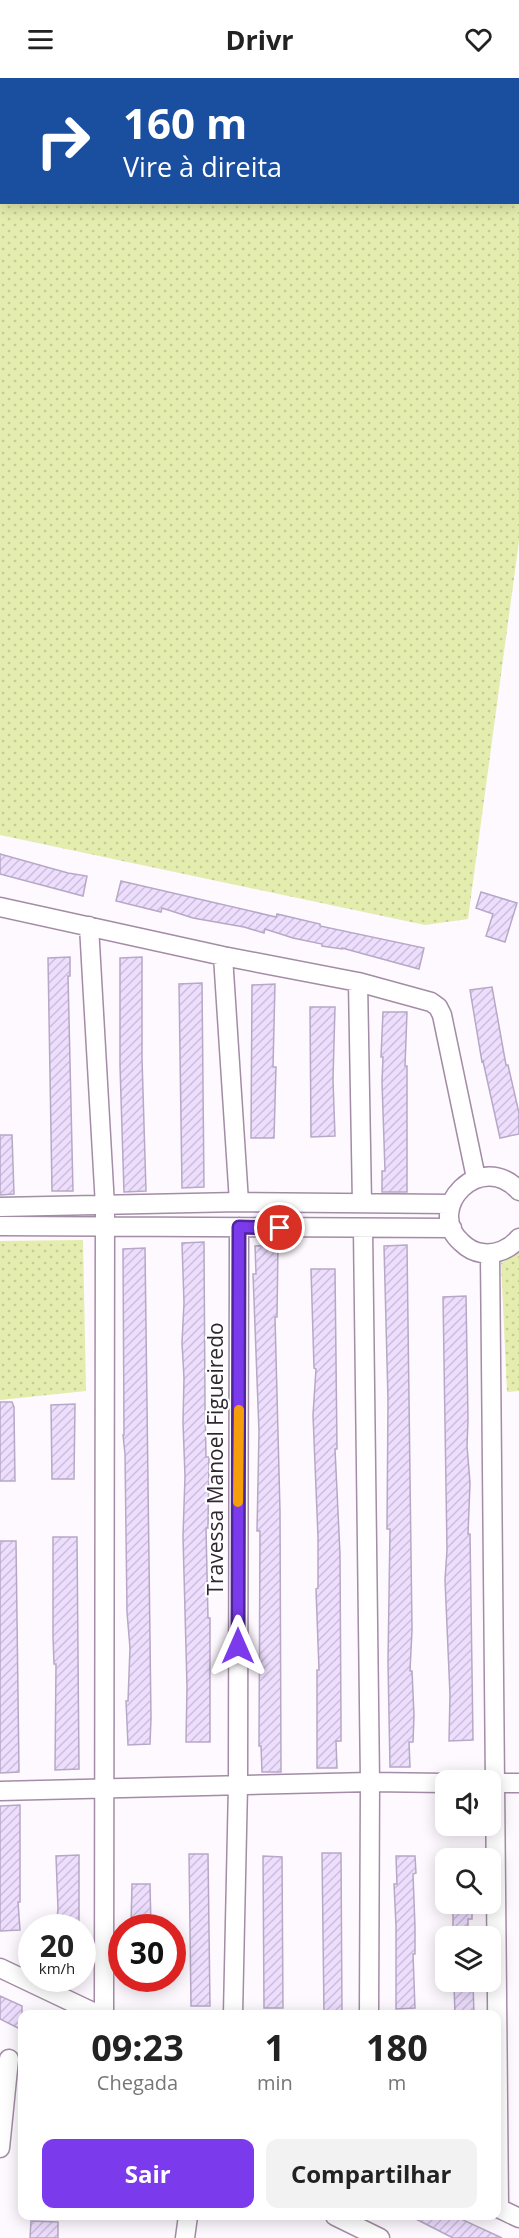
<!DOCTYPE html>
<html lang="pt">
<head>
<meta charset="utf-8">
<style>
  :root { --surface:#fff; --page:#f2f2f2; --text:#222; --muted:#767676; --accent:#7c3aed }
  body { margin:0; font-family:"Open Sans",sans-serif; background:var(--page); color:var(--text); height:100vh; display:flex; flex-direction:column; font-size:22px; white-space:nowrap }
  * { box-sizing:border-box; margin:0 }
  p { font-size:20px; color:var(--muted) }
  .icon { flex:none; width:33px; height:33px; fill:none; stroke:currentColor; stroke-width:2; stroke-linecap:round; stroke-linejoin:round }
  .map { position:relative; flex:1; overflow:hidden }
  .side { position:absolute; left:18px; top:1932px; width:483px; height:210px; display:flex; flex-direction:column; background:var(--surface); border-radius:12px; box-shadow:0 3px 15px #0003 }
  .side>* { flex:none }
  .hud { position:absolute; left:0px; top:0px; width:519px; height:126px; box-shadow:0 3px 15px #0003; background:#1a4fa0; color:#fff; overflow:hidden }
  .fabs { position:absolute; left:435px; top:1692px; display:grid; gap:12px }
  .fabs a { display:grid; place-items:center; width:66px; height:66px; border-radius:12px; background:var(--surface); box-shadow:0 3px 15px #0003; font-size:30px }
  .speed { position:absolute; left:18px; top:1836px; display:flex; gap:12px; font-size:30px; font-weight:700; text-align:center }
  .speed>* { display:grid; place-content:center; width:78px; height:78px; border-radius:50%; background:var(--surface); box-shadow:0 3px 15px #0003; line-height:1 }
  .speed small { font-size:15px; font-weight:400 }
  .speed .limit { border:9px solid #d22; background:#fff; color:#111 }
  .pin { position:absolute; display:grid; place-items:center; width:51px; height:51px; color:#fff; margin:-26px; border:3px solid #fff; border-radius:50%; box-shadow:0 2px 6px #0007 }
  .me { position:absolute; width:66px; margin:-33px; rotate:0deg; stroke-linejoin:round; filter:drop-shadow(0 0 4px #0008) }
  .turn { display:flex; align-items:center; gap:21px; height:126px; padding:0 24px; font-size:27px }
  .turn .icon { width:78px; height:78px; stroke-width:2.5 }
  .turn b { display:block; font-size:42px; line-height:51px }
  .eta { display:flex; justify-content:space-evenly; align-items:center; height:102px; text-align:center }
  .eta b { font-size:36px; font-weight:700; line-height:42px }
  .action { display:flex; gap:12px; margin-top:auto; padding:12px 24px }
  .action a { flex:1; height:69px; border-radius:12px; background:var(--accent); color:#fff; font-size:24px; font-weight:700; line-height:69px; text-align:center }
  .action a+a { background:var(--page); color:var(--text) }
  header { display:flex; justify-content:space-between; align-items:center; height:78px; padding:0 24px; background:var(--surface); font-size:27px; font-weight:700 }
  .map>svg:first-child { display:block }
  .grass { fill:url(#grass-dots); fill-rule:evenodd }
  .building { fill:url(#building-hatch); stroke:#b6a8c6; stroke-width:1.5 }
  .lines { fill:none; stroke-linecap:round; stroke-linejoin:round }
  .minor-casing { stroke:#a38ca5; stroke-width:21 }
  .minor { stroke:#fff; stroke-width:18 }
  .route-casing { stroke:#51269a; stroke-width:15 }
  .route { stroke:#7c3aed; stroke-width:10 }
  .slow { stroke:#f59e0b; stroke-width:10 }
  .labels { text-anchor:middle; stroke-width:4.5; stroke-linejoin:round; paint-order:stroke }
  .street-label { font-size:21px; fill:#2f2630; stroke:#fff }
</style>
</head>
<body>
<header><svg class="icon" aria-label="menu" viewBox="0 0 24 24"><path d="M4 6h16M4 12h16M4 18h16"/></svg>Drivr<svg class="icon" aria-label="heart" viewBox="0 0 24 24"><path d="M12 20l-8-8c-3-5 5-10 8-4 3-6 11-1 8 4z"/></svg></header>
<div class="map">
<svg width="519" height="2160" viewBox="0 0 519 2160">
  <defs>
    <pattern id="grass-dots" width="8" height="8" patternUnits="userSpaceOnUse" patternTransform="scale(1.5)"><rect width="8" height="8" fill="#e4edae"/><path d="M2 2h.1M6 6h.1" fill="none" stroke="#c4cb96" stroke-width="1.8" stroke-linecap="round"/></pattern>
    <pattern id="building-hatch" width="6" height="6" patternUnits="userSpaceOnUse" patternTransform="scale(1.5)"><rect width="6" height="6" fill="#eddefe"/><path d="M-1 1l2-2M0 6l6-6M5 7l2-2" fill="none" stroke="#ccbeda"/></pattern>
  </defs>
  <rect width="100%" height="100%" fill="#fef9ff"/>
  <path class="grass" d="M0,0H519V463L468,841L425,847L0,757ZM2,2H518V124H2Z
    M83,1162L86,1313L0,1322V1163Z
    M519,1174V1313L507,1314L501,1185Z"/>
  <path class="building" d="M0,776L68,795L87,798L83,818L0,796Z
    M121,803L276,839L277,836L320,846V848L424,870L419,891L342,870V871L322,868V866L293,860L265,851L264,855L244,849L193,840L162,830L161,834L116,823Z
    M481,814L517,825L505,864L486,858L493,836L476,830Z
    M70,879V898H68L73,1113H52L48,880Z
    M142,879V980L146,1113L124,1114L120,988V880Z
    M202,905L204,1109L182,1110L179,906Z
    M275,906L273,989H276L274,1060H251L252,907Z
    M492,909L506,987H508L519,1035V1056L500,1060L483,983L482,984L470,912Z
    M310,929H335L333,1002L335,1058L311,1059Z
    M383,934H407L405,988H407V1114H382V1093H385L382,1004L383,979H381Z
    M0,1057H12L14,1116L0,1117Z
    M204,1164L205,1327L206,1379H209L208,1450H206L208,1540H210V1664H186L187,1609L183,1458L185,1398L183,1345L184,1300L182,1265L184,1225L182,1165Z
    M278,1167L277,1239H275L280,1433L281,1694H262L261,1668H259L260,1453H257L259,1354L253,1196H256L255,1168Z
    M407,1167L412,1552L410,1593H412L414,1637L413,1664H409L410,1689H390L388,1584L390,1451H387L388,1322L384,1168Z
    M145,1170L151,1640L150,1666L128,1667L126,1623H128L130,1570L127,1534L125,1376L123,1357H124L123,1171Z
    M311,1191H335L337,1371H335L340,1476L341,1646V1663H336L337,1690H317V1592H319L316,1511L318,1510V1459L313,1337L316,1291L314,1290Z
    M466,1218L468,1342L467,1368L470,1405L468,1456H470L473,1662L449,1663L450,1617L445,1502L447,1472L443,1219Z
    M0,1324H12L14,1329L15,1403H0Z
    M75,1326L74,1401H52L51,1327Z
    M53,1459H77L79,1691L55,1692L56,1586H54L53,1558Z
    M0,1463H16L19,1694L0,1695Z
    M20,1727V1824H18L20,1852L0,1853V1728Z
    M322,1775H341L342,1936H324Z
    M189,1776H208L210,1928H191Z
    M79,1777V1849H56L58,1831L56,1778Z
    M263,1778L282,1779L283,1930H264Z
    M396,1778H415L416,1795L413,1796L415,1849V1876H413L415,1930L396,1931V1848L394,1806H397Z
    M132,1806H150L151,1850H131Z
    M453,1826H472V1841H468V1858H453Z
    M473,1906L474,1936H455L454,1907Z
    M0,1918L22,1928V1952L0,1941Z
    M410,2138H465L463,2142L502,2160H453Z
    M31,2143L58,2144V2160H30Z"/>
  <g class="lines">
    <defs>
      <path id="minor" d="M0,829L223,878L358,904L431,924L438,929L442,937L476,1100
        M89,848L105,1128L104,1936
        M223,878L239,1124
        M358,904L362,1125
        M519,1113C481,1071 424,1130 461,1164C467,1170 474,1174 482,1175C496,1177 510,1171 519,1160
        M0,1129L239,1124L451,1126
        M0,1148L452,1150
        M363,1151L370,1704L369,1936
        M490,1176L499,2130
        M490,1705H519
        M0,1713L370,1704L446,1705
        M0,1890L97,1936
        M233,1936L238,1707L239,1149
        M0,2070L9,1981
        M496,2129L519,2140
        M335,2138L380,2160
        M185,2160L188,2138"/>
    </defs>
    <use href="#minor" class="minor-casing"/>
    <use href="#minor" class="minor"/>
  </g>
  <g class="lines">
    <defs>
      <path id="route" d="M238,1568L239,1149L280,1150"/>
    </defs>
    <use href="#route" class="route-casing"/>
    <use href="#route" class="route"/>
    <path class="slow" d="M238,1424L239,1332"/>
  </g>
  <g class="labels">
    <g class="street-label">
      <text transform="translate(216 1381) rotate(-90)" y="7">Travessa Manoel Figueiredo</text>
    </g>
  </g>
</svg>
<div class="fabs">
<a><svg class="icon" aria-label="sound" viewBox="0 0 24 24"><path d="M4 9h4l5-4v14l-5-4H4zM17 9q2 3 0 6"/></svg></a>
<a><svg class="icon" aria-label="search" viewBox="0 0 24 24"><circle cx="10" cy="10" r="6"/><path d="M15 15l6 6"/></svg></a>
<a><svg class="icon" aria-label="layers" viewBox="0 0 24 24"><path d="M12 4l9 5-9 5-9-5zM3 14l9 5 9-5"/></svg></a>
</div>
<div class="speed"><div>20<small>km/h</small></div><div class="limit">30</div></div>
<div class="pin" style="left:280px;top:1150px;background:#d93025"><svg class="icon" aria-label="arrive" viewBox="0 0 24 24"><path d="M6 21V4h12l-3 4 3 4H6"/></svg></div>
<svg class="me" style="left:238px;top:1568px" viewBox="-20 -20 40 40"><path d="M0-17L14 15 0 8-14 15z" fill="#7c3aed" stroke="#fff" stroke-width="4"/></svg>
<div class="hud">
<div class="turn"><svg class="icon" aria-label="right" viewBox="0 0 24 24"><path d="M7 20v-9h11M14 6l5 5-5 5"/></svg><div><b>160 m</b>Vire à direita</div></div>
</div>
<section class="side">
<div class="eta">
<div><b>09:23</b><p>Chegada</p></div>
<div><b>1</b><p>min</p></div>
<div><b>180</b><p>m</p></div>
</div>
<div class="action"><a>Sair</a><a>Compartilhar</a></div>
</section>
</div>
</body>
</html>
